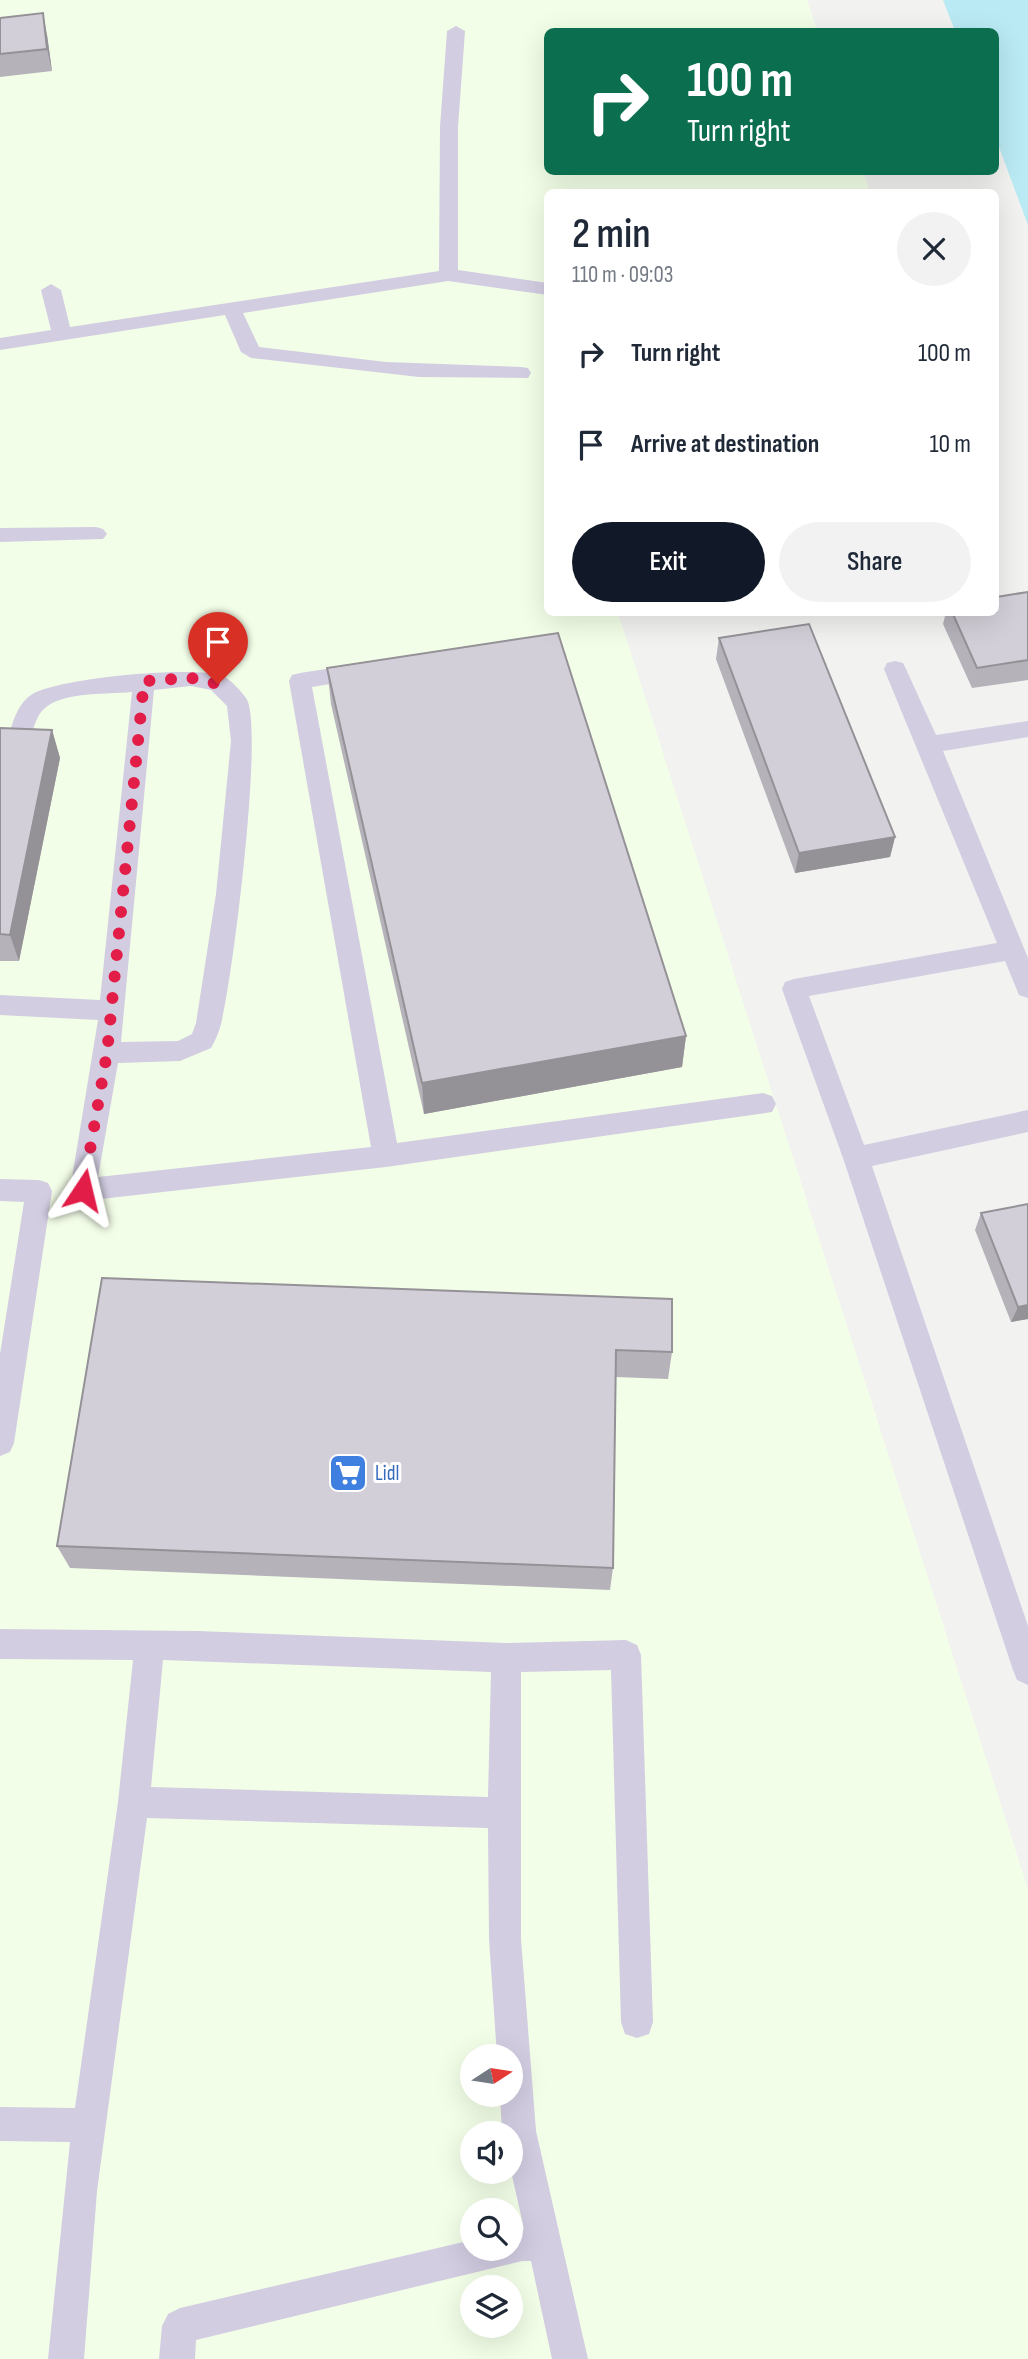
<!DOCTYPE html>
<html lang="en">
<head>
<meta charset="utf-8">
<style>
  :root { --surface:#fff; --page:#f2f2f3; --text:#1f2937; --muted:#747a83; --accent:#111827 }
  body { margin:0; font-family:"Sofia Sans Condensed",sans-serif; background:var(--page); color:var(--text); height:100vh; display:flex; flex-direction:column; font-size:26px; white-space:nowrap }
  * { box-sizing:border-box; margin:0 }
  p { font-size:23px; color:var(--muted) }
  .icon { flex:none; width:38px; height:38px; fill:none; stroke:currentColor; stroke-width:2; stroke-linecap:round; stroke-linejoin:round }
  .map { position:relative; flex:1; overflow:hidden }
  .side { position:absolute; left:544px; top:189px; width:455px; height:427px; display:flex; flex-direction:column; background:var(--surface); border-radius:10px; box-shadow:0 7px 28px #0002 }
  .side>* { flex:none }
  .guide { position:absolute; left:544px; top:28px; width:455px; height:147px; border-radius:10px; box-shadow:0 7px 28px #0002; background:#0b6e4f; color:#fff; overflow:hidden }
  .needle { width:46px; rotate:78deg }
  .buttons { position:absolute; left:460px; top:2044px; display:grid; gap:14px }
  .buttons a { display:grid; place-items:center; width:63px; height:63px; border-radius:50%; background:var(--surface); box-shadow:0 7px 28px #0002; font-size:35px }
  .pin { position:absolute; display:grid; place-items:center; width:60px; height:60px; color:#fff; margin:-72px -30px; border-radius:50% 50% 50% 0; rotate:-45deg; box-shadow:0 0 7px #0007 }
  .pin .icon { rotate:45deg }
  .me { position:absolute; width:77px; margin:-38px; rotate:10deg; stroke-linejoin:round; filter:drop-shadow(0 0 5px #0008) }
  .turn { display:flex; align-items:center; gap:24px; height:147px; padding:0 28px; font-size:32px }
  .turn .icon { width:91px; height:91px; stroke-width:2.5 }
  .turn b { display:block; font-size:49px; line-height:60px }
  .round { display:grid; place-items:center; flex:none; width:74px; height:74px; border-radius:37px; background:var(--page) }
  .summary { display:flex; align-items:center; justify-content:space-between; height:119px; padding:0 28px }
  h1 { font-size:42px; font-weight:600; line-height:52px }
  .button { display:flex; gap:14px; margin-top:auto; padding:14px 28px }
  .button a { flex:1; height:80px; border-radius:42px; background:var(--accent); color:#fff; font-size:28px; font-weight:600; line-height:80px; text-align:center }
  .button a+a { background:var(--page); color:var(--text) }
  ul { padding:0; list-style:none }
  li { display:flex; align-items:center; gap:21px; height:91px; padding:0 28px }
  li div { flex:1 }
  li b { display:block; font-size:26px }
  li em { font-style:normal }
  .map>svg:first-child { display:block }
  .commercial { fill:#f3fee8; fill-rule:evenodd }
  .green { fill:#baeaf4 }
  .lines { fill:none; stroke-linecap:round; stroke-linejoin:round }
  .lane { fill:#d2cde1; fill-rule:evenodd }
  .wall { fill:#b5b2ba }
  .shaded-wall { fill:#949197 }
  .building { fill:#d3cfd8; stroke:#949197; stroke-width:2 }
  .route { stroke:#e11d48; stroke-width:12; stroke-dasharray:0 21.6 }
  .labels { text-anchor:middle; stroke-width:6; stroke-linejoin:round; paint-order:stroke }
  .shop-label { font-size:21px; fill:#366cbe; stroke:#fff; text-anchor:start }
</style>
</head>
<body>
<div class="map">
<svg width="1028" height="2359" viewBox="0 0 1028 2359">
  <rect width="100%" height="100%" fill="#f2f2f0"/>
  <path class="commercial" d="M0,0H807L817,31L548,32V172H863L870,192H548V612L618,613L1028,1889V2359H0ZM472,2056H511V2095H472ZM472,2133H511V2172H472ZM472,2210H511V2249H472ZM472,2287H511V2326H472Z"/>
  <path class="green" d="M943,0H1028V225L996,139V32L955,31Z"/>
  <g class="lines">
    <path class="lane" d="M456,26L465,31L458,127V270L548,283V295L448,281L243,313L259,347L386,362L521,367L528,368L531,373L528,378L419,377L251,358L241,352L225,315L0,350V338L51,330L41,290L51,284L61,290L70,327L439,271L440,127L447,31Z
      M96,527L103,529L107,534L103,539L0,542V528Z
      M895,661L903,663L906,669L936,735L1028,721V737L943,751L1028,958V998L1019,995L1005,961L809,996L864,1145L1028,1110V1132L872,1166L1028,1626V1685L1017,1680L1013,1670L843,1158L782,989L785,982L794,979L997,943L884,669L887,663Z
      M364,663L372,665L375,671L372,677L312,687L397,1143L763,1093L772,1096L776,1104L772,1112L386,1167L83,1201L74,1198L70,1190L98,1020L0,1015V995L100,1000L132,692C106,695 54,690 39,715C32,727 30,744 25,757L22,763L14,766L6,763L3,757C9,738 13,707 31,695C55,678 196,665 223,676C231,680 241,691 246,698C265,723 232,984 221,1024C219,1032 215,1041 211,1048L180,1061L118,1063L98,1177L371,1147L289,681L292,675L300,673ZM191,686L211,690L227,706L231,741L216,894L196,1023L192,1034L178,1041L121,1042L154,690Z
      M0,1179L39,1180L48,1183L52,1191L14,1443L10,1452L0,1456V1354L24,1202L0,1201Z
      M0,1629L198,1631L506,1643L626,1640L637,1645L641,1655L653,2022L649,2034L637,2038L625,2034L621,2022L611,1670L521,1672V1939L536,2131L588,2359H552L531,2261H522L196,2340L195,2359H159L162,2326L168,2314L180,2308L472,2240V2249H511V2232L524,2229L511,2171V2133L502,2131L500,2095H511V2056H497L489,1939L488,1828L147,1818L97,2191L84,2359H48L70,2142L0,2141V2107L75,2108L118,1802L133,1660L0,1659ZM163,1660L491,1672L488,1797L151,1787Z"/>
  </g>
  <path class="wall" d="M0,18L47,35L52,71L0,77Z
    M1028,592V680L972,688L943,624L946,612H996Z
    M719,638L895,837L890,857L795,873L716,659Z
    M327,668L686,1036L682,1067L424,1114L331,704Z
    M0,728L52,730L60,758L19,961H0Z
    M981,1213L1028,1319L1011,1322L975,1230Z
    M672,1299V1352L668,1379L615,1377L613,1568L610,1590L70,1568L57,1546Z"/>
  <path class="shaded-wall" d="M43,13L47,35L52,71L47,49Z
    M52,730L60,758L19,961L10,935Z
    M895,837L890,857L795,873L799,853Z
    M686,1036L682,1067L424,1114L422,1083Z
    M1028,1305V1319L1011,1322L1018,1307Z"/>
  <path class="building" d="M43,13L47,49L0,54V18Z
    M1028,592V660L977,668L952,612H996V597Z
    M809,624L895,837L799,853L719,638Z
    M558,633L686,1036L422,1083L327,668Z
    M0,728L52,730L10,935L0,934Z
    M1028,1204V1305L1018,1307L981,1213Z
    M102,1278L672,1299V1352L616,1350L613,1568L57,1546Z"/>
  <g class="lines">
    <path class="route" d="M83,1190L107,1053L144,681L191,678L218,684"/>
  </g>
  <defs>
    <symbol id="supermarket-square" viewBox="-11 -11 22 22"><rect x="-9" y="-9" width="18" height="18" rx="4" fill="#3f7fe0" stroke="#fff"/><path d="M-6-5.5h2.5l.6 2H6L4.5 2H-2.5L-4.4-4H-6ZM-1.5 3.2a1.3 1.3 0 1 0 .1 0ZM3 3.2a1.3 1.3 0 1 0 .1 0Z" fill="#fff"/></symbol>
  </defs>
  <g fill-rule="evenodd">
    <use href="#supermarket-square" x="326" y="1451" width="44" height="44"/>
  </g>
  <g class="labels">
    <g class="shop-label">
      <text x="375" y="1480">Lidl</text>
    </g>
  </g>
</svg>
<div class="buttons">
<a><svg class="needle" viewBox="-14 -14 28 28"><path d="M0-13l5 13h-10z" fill="#e53935"/><path d="M0 13l5-13h-10z" fill="#747a83"/></svg></a>
<a><svg class="icon" aria-label="sound" viewBox="0 0 24 24"><path d="M4 9h4l5-4v14l-5-4H4zM17 9q2 3 0 6"/></svg></a>
<a><svg class="icon" aria-label="search" viewBox="0 0 24 24"><circle cx="10" cy="10" r="6"/><path d="M15 15l6 6"/></svg></a>
<a><svg class="icon" aria-label="layers" viewBox="0 0 24 24"><path d="M12 4l9 5-9 5-9-5zM3 14l9 5 9-5"/></svg></a>
</div>
<div class="pin" style="left:218px;top:684px;background:#d93025"><svg class="icon" aria-label="arrive" viewBox="0 0 24 24"><path d="M6 21V4h12l-3 4 3 4H6"/></svg></div>
<svg class="me" style="left:83px;top:1190px" viewBox="-20 -20 40 40"><path d="M0-17L14 15 0 8-14 15z" fill="#e11d48" stroke="#fff" stroke-width="4"/></svg>
<div class="guide">
<div class="turn"><svg class="icon" aria-label="right" viewBox="0 0 24 24"><path d="M7 20v-9h11M14 6l5 5-5 5"/></svg><div><b>100 m</b>Turn right</div></div>
</div>
<section class="side">
<div class="summary"><div><h1>2 min</h1><p>110 m · 09:03</p></div><a class="round"><svg class="icon" aria-label="close" viewBox="0 0 24 24"><path d="M6 6l12 12M18 6L6 18"/></svg></a></div>
<ul>
<li><svg class="icon" aria-label="right" viewBox="0 0 24 24"><path d="M7 20v-9h11M14 6l5 5-5 5"/></svg><div><b>Turn right</b></div><em>100 m</em></li>
<li><svg class="icon" aria-label="arrive" viewBox="0 0 24 24"><path d="M6 21V4h12l-3 4 3 4H6"/></svg><div><b>Arrive at destination</b></div><em>10 m</em></li>
</ul>
<div class="button"><a>Exit</a><a>Share</a></div>
</section>
</div>
</body>
</html>
